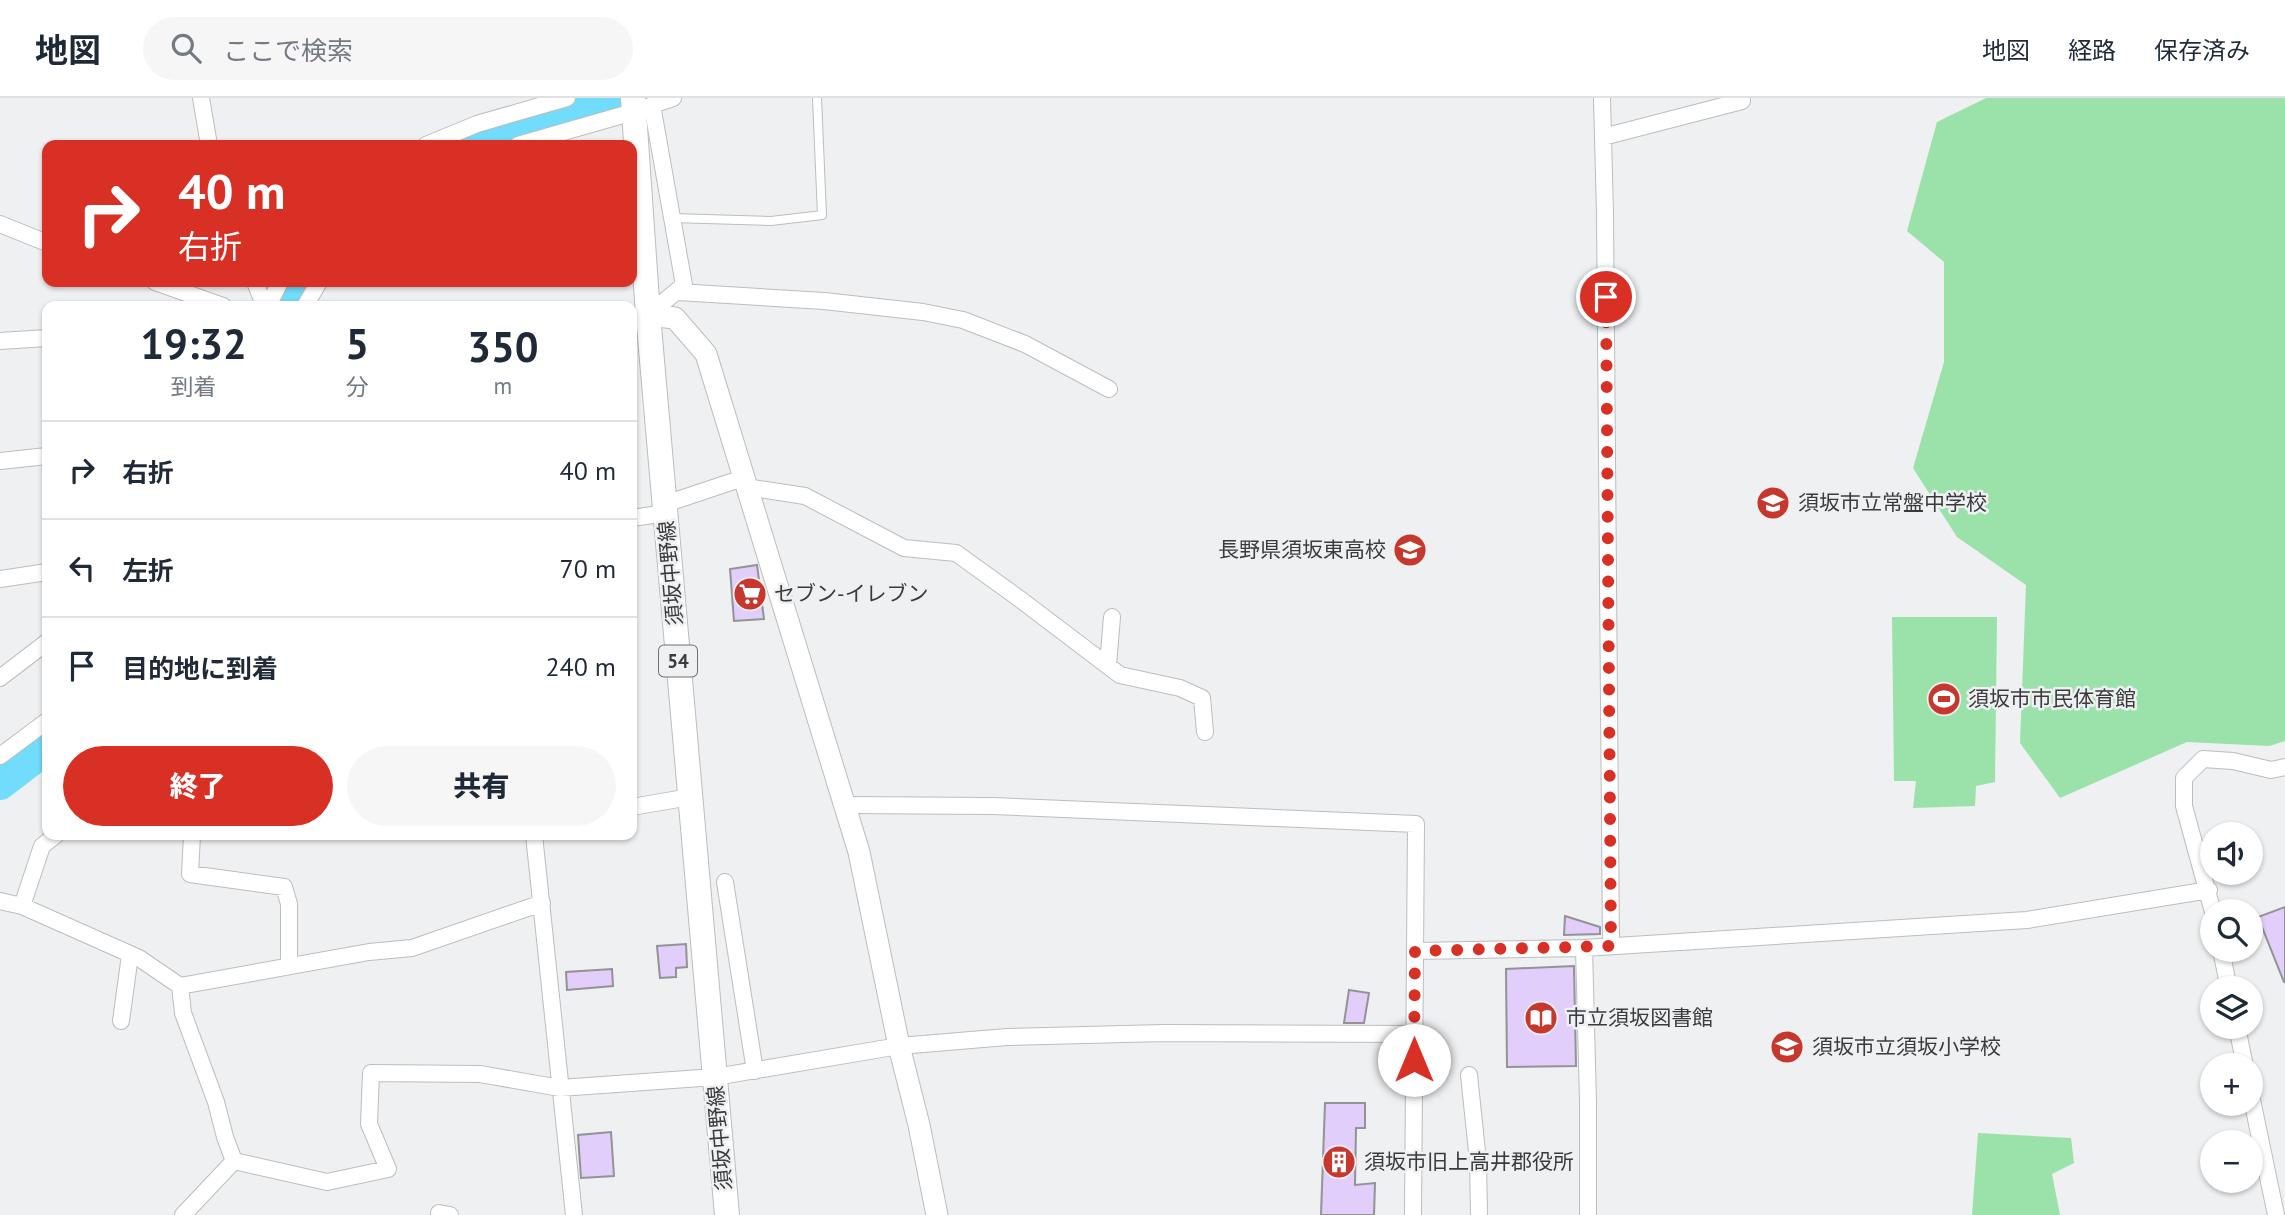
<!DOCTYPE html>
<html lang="ja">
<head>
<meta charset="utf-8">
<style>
  :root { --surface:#fff; --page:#f6f6f7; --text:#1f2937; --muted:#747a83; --line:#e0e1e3; --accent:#d93025 }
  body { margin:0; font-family:"PT Sans","Noto Sans JP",sans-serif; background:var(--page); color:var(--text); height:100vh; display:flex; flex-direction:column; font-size:26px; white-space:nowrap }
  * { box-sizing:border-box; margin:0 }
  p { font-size:23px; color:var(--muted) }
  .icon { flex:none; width:38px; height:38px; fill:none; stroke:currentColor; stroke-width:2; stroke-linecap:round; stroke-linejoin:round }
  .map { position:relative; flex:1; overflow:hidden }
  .drawer { position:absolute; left:42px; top:203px; width:595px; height:539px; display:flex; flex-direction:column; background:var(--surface); border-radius:14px; box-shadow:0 2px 5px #0004 }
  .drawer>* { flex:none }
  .top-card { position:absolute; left:42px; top:42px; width:595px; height:147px; border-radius:14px; box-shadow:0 2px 5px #0004; background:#d93025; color:#fff; overflow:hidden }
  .fabs { position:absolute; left:2200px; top:724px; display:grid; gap:14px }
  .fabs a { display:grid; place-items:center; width:63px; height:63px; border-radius:50%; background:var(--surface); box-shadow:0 2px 5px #0004; font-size:35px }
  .pin { position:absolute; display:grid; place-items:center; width:60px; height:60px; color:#fff; margin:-30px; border:4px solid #fff; border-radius:50%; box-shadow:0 2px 7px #0007 }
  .me { position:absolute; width:77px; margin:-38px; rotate:0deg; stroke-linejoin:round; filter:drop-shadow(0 0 5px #0008) }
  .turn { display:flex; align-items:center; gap:24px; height:147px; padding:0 21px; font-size:32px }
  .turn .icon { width:91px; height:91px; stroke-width:2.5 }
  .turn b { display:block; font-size:49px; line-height:60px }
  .eta { display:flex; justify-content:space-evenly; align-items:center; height:119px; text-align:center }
  .eta b { font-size:42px; font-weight:800; line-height:49px }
  .primary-button { display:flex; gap:14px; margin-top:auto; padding:14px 21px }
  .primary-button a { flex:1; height:80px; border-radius:42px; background:var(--accent); color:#fff; font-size:28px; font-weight:800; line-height:80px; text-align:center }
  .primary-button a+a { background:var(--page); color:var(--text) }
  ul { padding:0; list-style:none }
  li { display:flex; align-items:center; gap:21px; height:98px; padding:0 21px; border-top:2px solid var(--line) }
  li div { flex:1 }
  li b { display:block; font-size:26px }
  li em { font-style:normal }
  header { display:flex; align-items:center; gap:42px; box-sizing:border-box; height:98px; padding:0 35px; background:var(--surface); border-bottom:2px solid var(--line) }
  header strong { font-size:33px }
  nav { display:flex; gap:38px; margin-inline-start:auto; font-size:24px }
  .search { width:490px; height:63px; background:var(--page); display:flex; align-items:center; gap:18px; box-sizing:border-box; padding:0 24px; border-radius:38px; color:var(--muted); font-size:26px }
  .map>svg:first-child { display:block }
  .green { fill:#9ae2a9 }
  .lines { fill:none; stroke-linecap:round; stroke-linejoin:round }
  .river { stroke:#71dcfb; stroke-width:32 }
  .building { fill:#e1cefb; stroke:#939294; stroke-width:2 }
  .lane-casing { stroke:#bbbdbe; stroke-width:10 }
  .street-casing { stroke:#bbbdbe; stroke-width:18 }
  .secondary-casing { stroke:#bbbdbe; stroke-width:23 }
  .primary-casing { stroke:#bbbdbe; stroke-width:26 }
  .lane { stroke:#fff; stroke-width:8 }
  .street { stroke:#fff; stroke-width:16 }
  .secondary { stroke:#fff; stroke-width:21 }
  .primary { stroke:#fff; stroke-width:24 }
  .route { stroke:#d93025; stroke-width:12; stroke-dasharray:0 21.6 }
  .labels { text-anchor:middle; stroke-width:5; stroke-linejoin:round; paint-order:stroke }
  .shield { fill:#eef0f2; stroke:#717173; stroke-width:2 }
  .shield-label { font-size:19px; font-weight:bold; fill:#3b3b3c }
  .poi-label { font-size:21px; fill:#3b3b3c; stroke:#eef0f2; text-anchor:start }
  .street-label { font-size:21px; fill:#3b3b3c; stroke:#eef0f2 }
</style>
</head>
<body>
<header>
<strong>地図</strong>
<div class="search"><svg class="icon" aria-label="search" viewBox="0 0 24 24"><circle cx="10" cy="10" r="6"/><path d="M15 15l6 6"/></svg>ここで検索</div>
<nav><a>地図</a><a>経路</a><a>保存済み</a></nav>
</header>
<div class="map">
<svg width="2285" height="1117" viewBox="0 0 2285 1117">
  <rect width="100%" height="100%" fill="#eef0f2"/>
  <path class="green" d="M1986,0H2285V643L2269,648L2187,644L2060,700L2020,645L2026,487L1957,439L1913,370L1944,264V164L1907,133L1937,24Z
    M1892,519H1997L1995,684L1976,688L1975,708L1913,710L1916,683H1894Z
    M1978,1035L2071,1040L2074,1065L2052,1076L2060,1117H1972Z"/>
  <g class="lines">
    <path class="river" d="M466,47L614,0
      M289,208L291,197L300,184
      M0,686L47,650"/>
  </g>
  <path class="building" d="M757,467L764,521L734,523L730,471Z
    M2285,809V884H2284L2258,819Z
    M1565,818L1600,829V836L1564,837Z
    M686,846L687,869L676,870V879L660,880L657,848Z
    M1574,868L1576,968L1507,969L1506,871Z
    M612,871L613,888L567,892L566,874Z
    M1349,892L1369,895L1364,925H1344Z
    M1325,1005H1365V1030H1356L1355,1087L1375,1085L1374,1117H1321Z
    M611,1034L614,1078L581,1080L578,1037Z"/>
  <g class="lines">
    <defs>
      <path id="lane" d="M672,120L771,123L822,117L817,0"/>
      <path id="street" d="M201,0L209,47
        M1602,0L1605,115L1611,848
        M1603,39L1742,3L1741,0
        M426,47L477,26L567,0
        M518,47L633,14L673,0
        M0,126L47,145
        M155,184L223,208
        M255,184L262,202V208
        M678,194L824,203L923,214L963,222L1025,246L1109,291
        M268,208L280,184
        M305,208L319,184
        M632,218L648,217L684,187L652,7
        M0,243L47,240
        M0,363L47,358
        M746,389L805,398L904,450L956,455L1017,499L1120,577L1180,590L1202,600L1205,634
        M665,406L743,380
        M632,420L666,415
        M0,481L47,474
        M1108,567L1112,519
        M0,580L47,544
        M0,658L47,623
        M846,707L993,708L1416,726L1413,1117
        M632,709L690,699
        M192,737L190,776L284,789L289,806V868
        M534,737L574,1117
        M725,784L755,973
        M0,803L22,808L139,860L180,888L183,915L216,1004L225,1039L234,1063L183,1117
        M22,808L42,748L56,737
        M2213,814L2184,708V680L2203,661L2233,663L2271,672L2285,669
        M1584,850L1588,1004V1117
        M2221,852L2229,891
        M1415,853L1584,850L2027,822L2209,792
        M180,888L369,854L412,850L542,805
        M121,923L130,857
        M2237,929L2245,968
        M1469,977L1478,1063L1479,1117
        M2250,992L2276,1117
        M234,1063L327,1084L388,1071L369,1026L371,975L480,976L560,990L715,979L899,948L1007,939L1164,935L1414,936
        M439,1115L450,1117"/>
      <path id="secondary" d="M648,217L675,220L706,256L859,754L899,948L919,1027L937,1117"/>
      <path id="primary" d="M633,0L648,217L727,1117"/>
    </defs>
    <use href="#lane" class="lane-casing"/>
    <use href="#street" class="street-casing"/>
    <use href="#secondary" class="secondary-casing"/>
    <use href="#primary" class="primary-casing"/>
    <use href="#lane" class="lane"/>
    <use href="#street" class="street"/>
    <use href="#secondary" class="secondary"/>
    <use href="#primary" class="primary"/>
  </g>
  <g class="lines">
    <path class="route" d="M1414,962L1415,853L1611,848L1606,199"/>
  </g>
  <defs>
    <symbol id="school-disc" viewBox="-11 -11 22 22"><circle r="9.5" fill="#c6382e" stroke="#eef0f2"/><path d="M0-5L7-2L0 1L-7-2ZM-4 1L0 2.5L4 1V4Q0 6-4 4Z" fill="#fff"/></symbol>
    <symbol id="supermarket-disc" viewBox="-11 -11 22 22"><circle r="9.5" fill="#c6382e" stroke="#eef0f2"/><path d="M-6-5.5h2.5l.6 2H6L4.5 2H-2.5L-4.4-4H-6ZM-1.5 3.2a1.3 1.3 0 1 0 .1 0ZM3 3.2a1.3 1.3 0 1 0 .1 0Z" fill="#fff"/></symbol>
    <symbol id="stadium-disc" viewBox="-11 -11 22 22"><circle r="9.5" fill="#c6382e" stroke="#eef0f2"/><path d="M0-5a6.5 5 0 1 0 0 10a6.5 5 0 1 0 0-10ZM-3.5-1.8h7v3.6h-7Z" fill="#fff"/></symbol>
    <symbol id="library-disc" viewBox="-11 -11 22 22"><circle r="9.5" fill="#c6382e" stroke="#eef0f2"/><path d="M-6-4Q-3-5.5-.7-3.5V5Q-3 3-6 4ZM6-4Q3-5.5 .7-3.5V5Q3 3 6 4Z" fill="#fff"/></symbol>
    <symbol id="building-disc" viewBox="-11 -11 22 22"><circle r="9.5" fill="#c6382e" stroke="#eef0f2"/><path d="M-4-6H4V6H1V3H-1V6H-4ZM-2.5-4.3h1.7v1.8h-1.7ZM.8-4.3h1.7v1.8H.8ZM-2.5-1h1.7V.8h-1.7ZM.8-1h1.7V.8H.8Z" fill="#fff"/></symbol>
  </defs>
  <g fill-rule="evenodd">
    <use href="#school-disc" x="1754" y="386" width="38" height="38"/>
    <use href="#school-disc" x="1391" y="433" width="38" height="38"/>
    <use href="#supermarket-disc" x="731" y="477" width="38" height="38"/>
    <use href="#stadium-disc" x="1925" y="582" width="38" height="38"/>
    <use href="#library-disc" x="1522" y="901" width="38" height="38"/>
    <use href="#school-disc" x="1768" y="930" width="38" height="38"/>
    <use href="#building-disc" x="1320" y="1045" width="38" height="38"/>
  </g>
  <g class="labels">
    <rect class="shield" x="659" y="547.5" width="38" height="31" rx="5"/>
    <g class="shield-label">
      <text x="678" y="570">54</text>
    </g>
    <g class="poi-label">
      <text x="1798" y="412">須坂市立常盤中学校</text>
      <text x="1386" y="459" text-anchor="end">長野県須坂東高校</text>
      <text x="774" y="503">セブン-イレブン</text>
      <text x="1968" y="608">須坂市市民体育館</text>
      <text x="1566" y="927">市立須坂図書館</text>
      <text x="1812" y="956">須坂市立須坂小学校</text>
      <text x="1364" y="1071">須坂市旧上高井郡役所</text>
    </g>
    <g class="street-label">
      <text transform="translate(671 475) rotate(-95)" y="7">須坂中野線</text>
      <text transform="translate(720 1040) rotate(-95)" y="7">須坂中野線</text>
    </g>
  </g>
</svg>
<div class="fabs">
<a><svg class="icon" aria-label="sound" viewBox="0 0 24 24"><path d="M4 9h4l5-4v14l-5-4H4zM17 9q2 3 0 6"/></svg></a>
<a><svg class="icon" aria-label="search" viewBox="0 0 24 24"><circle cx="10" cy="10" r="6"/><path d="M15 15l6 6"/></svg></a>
<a><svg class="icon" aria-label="layers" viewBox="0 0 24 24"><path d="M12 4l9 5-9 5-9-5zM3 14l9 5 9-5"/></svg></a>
<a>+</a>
<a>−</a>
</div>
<div class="pin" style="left:1606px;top:199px;background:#d93025"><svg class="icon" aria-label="arrive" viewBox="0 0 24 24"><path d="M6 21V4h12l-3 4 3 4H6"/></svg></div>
<svg class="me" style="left:1414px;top:962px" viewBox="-20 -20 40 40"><circle r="19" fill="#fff"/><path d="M0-13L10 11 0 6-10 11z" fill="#d93025"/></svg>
<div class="top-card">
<div class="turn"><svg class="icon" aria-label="right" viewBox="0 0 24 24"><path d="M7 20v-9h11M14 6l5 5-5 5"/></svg><div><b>40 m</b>右折</div></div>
</div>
<section class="drawer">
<div class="eta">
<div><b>19:32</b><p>到着</p></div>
<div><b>5</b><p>分</p></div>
<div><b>350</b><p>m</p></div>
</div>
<ul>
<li><svg class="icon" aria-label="right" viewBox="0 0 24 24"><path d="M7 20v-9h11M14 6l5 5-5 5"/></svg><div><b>右折</b></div><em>40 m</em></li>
<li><svg class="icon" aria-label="left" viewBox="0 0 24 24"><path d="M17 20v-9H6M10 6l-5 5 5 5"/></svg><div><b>左折</b></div><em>70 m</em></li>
<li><svg class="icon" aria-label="arrive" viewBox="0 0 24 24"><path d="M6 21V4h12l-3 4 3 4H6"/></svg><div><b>目的地に到着</b></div><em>240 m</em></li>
</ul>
<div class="primary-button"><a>終了</a><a>共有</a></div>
</section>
</div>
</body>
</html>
